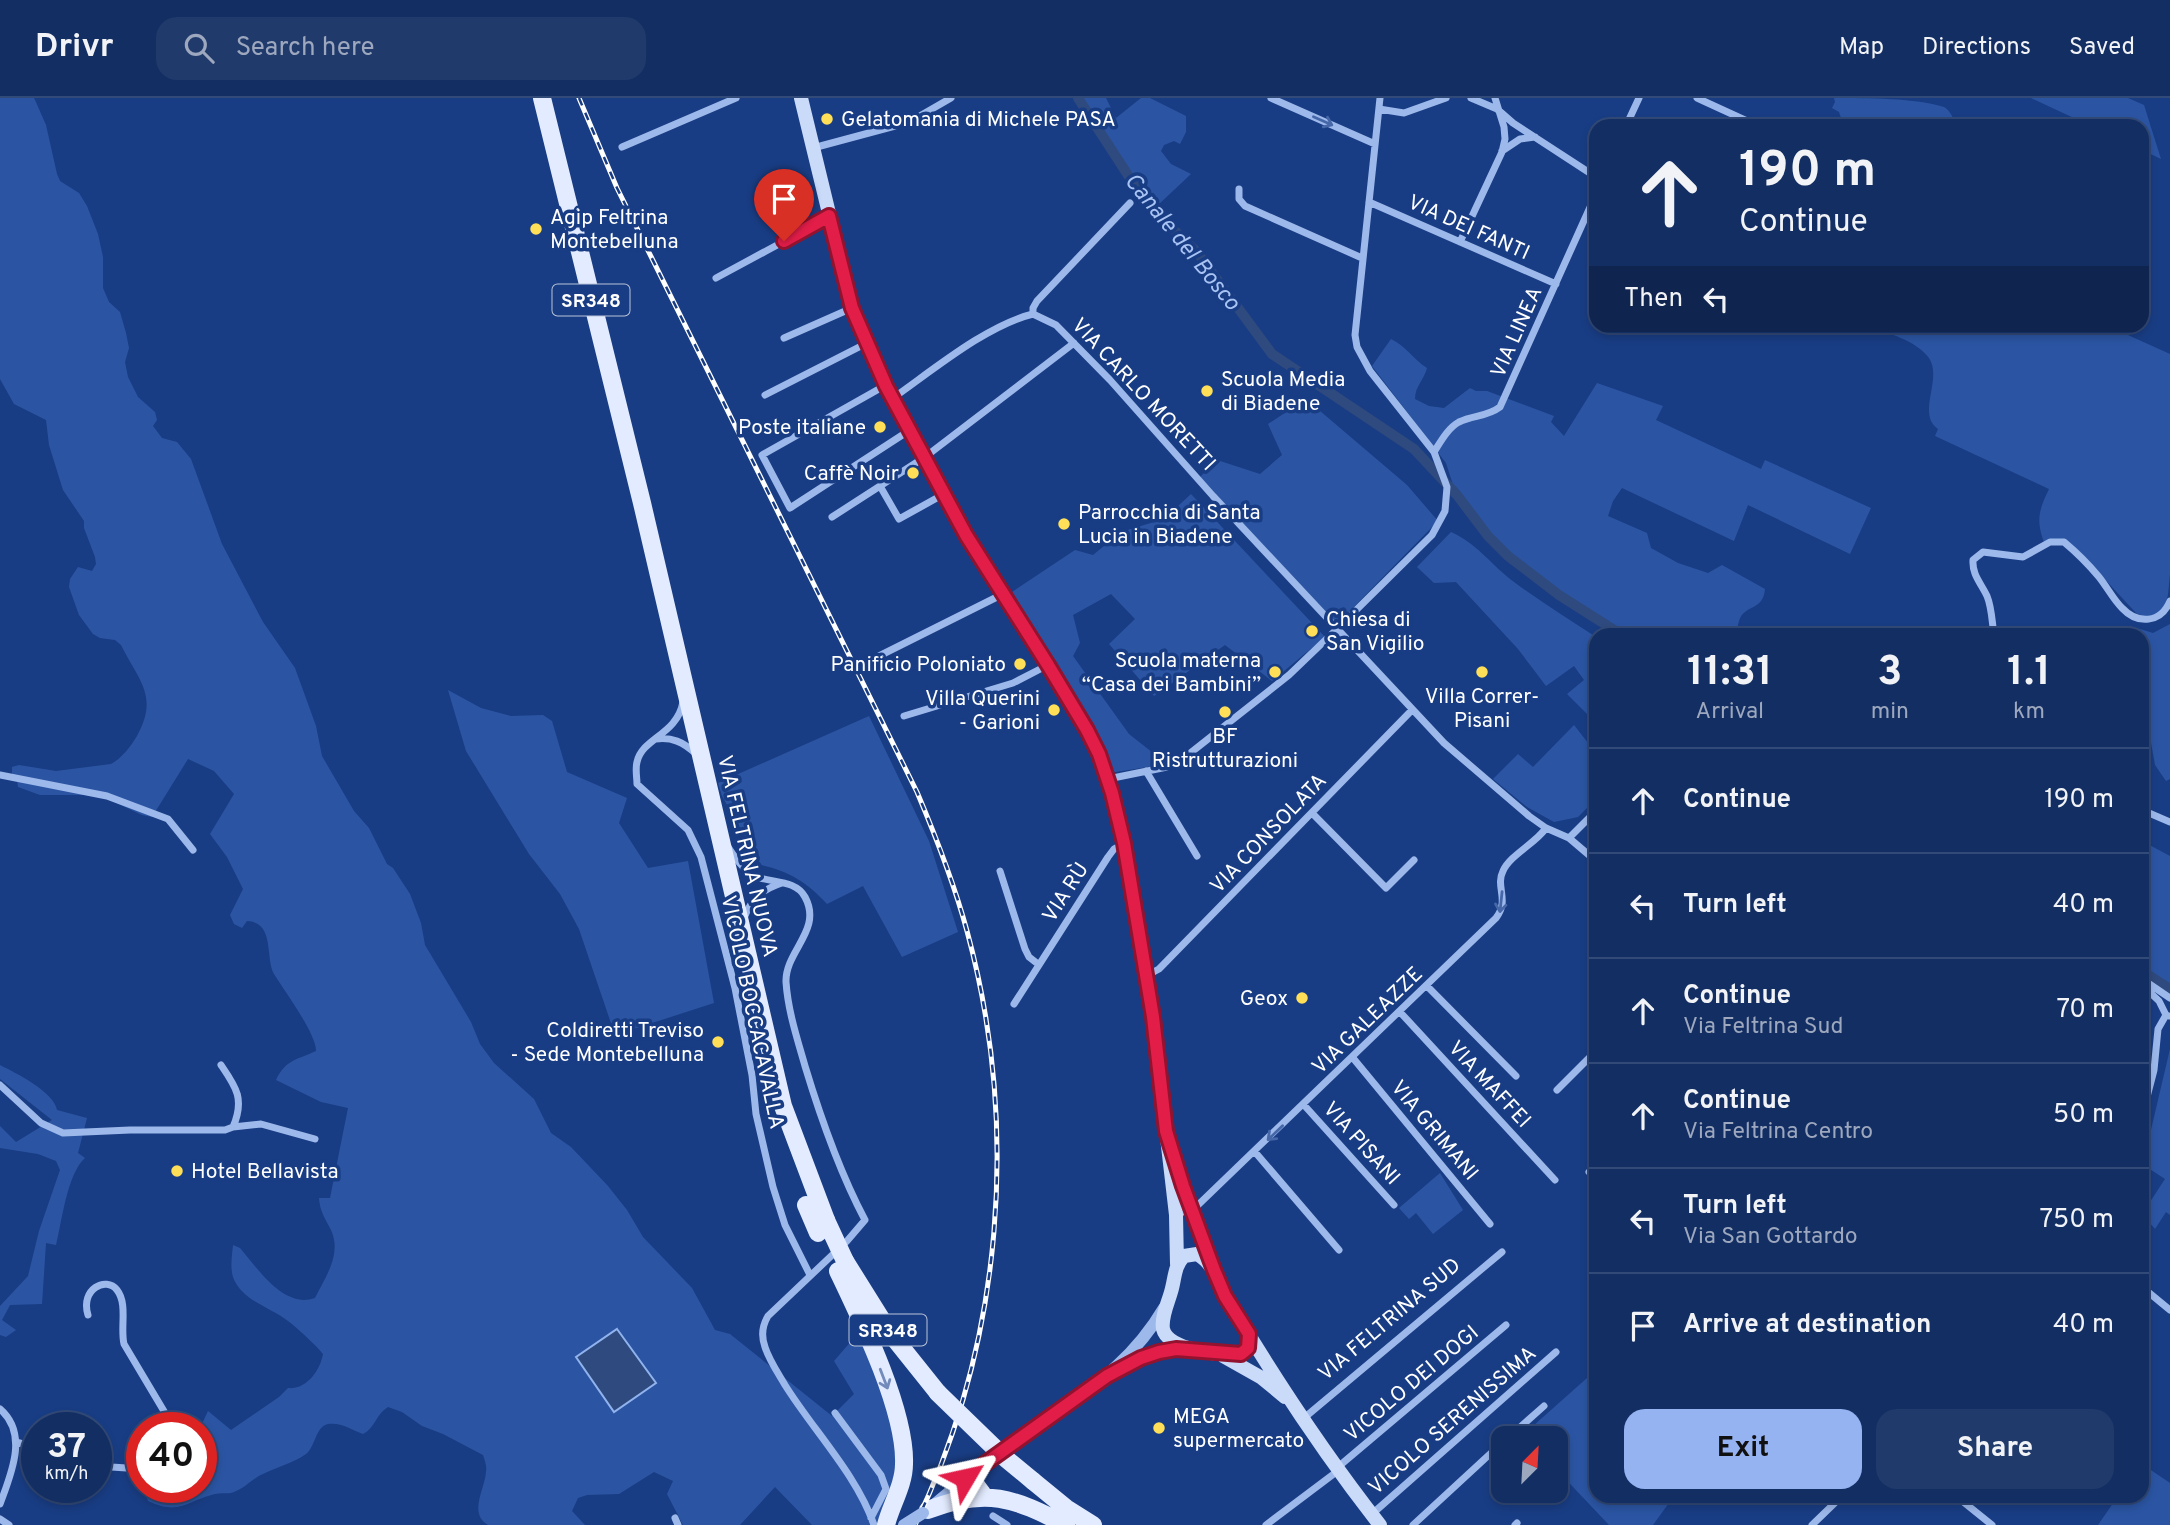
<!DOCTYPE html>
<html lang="en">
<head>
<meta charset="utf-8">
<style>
  :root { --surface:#132e63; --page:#203a6c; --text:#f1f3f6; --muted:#9da8be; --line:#324a78; --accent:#95b2f1 }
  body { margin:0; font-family:Overpass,sans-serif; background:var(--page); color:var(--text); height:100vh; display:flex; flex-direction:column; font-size:26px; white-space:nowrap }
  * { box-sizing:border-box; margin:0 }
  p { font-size:23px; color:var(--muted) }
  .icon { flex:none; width:38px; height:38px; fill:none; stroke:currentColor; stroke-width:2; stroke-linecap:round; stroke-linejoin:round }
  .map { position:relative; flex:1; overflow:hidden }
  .details { position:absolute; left:1589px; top:530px; width:560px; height:875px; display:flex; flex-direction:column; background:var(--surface); border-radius:21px; box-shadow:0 4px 10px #0003,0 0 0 2px var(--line) }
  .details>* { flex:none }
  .hud { position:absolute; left:1589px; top:21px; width:560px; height:214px; border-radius:21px; box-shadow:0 4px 10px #0003,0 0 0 2px var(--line); background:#132e63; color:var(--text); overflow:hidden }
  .needle { width:46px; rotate:24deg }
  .tools { position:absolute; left:1491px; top:1328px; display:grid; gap:14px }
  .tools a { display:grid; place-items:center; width:77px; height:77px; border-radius:14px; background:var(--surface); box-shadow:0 4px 10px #0003,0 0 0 2px var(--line); font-size:35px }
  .speed { position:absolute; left:21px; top:1314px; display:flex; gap:14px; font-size:35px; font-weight:700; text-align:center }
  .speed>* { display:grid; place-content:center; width:91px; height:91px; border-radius:50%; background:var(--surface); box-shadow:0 4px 10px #0003,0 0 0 2px var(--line); line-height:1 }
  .speed small { font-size:18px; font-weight:400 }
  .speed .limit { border:10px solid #d22; background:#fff; color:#111 }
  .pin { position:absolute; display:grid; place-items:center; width:60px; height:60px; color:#fff; margin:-72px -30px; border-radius:50% 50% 50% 0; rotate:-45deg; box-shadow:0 0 7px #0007 }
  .pin .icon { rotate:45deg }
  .me { position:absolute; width:77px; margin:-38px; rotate:54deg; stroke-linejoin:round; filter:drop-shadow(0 0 5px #0008) }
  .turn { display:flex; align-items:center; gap:24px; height:147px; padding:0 35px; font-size:32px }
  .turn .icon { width:91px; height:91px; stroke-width:2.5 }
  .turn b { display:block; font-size:49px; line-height:60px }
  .then { display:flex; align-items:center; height:66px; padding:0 35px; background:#0003; gap:14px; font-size:26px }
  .eta { display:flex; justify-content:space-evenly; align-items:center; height:119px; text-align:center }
  .eta b { font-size:42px; font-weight:700; line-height:49px }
  .cta { display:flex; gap:14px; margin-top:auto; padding:14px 35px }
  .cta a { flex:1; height:80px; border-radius:21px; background:var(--accent); color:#111; font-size:28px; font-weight:700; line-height:80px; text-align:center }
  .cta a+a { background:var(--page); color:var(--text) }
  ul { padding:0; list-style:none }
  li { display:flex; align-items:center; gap:21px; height:105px; padding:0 35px; border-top:2px solid var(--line) }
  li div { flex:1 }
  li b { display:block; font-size:26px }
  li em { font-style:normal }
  header { display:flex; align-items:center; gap:42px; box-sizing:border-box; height:98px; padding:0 35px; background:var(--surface); border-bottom:2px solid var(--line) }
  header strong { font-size:33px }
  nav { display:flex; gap:38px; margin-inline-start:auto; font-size:24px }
  .search { width:490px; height:63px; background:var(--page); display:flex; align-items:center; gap:18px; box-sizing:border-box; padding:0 24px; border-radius:21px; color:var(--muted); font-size:26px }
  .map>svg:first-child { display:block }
  .green { fill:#2b55a3 }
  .water { fill:#2f4a7e; stroke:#90b3ee; stroke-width:2 }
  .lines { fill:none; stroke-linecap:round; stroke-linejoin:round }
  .canal { stroke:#2f4a7e; stroke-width:10 }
  .minor { stroke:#9db9ec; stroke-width:7 }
  .tertiary { stroke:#9db9ec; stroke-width:12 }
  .secondary { stroke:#cadaf9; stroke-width:14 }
  .primary { stroke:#e2ebff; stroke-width:18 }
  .rail-casing { stroke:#fff; stroke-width:5 }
  .rail { stroke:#193d84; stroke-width:2.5; stroke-dasharray:8; stroke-linecap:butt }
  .tertiary-bridge { stroke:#9db9ec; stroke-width:12 }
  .primary-bridge { stroke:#e2ebff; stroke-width:18 }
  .oneway { stroke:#4768a8 }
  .oneway2 { stroke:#738bbb }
  .route-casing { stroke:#92132f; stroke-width:18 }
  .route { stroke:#e11d48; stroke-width:12 }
  .poi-dot { fill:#ffdf58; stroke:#193d84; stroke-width:2.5 }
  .labels { text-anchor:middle; stroke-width:7; stroke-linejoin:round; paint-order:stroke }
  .shield { fill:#193d84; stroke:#bac5da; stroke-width:2 }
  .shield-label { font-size:19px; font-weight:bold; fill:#fff }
  .poi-label { font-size:21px; fill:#fff; stroke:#193d84; text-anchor:start }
  .street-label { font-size:21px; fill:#fff; stroke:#193d84 }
  .water-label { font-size:23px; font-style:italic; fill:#a9c4f4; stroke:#193d84 }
</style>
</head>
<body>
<header>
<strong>Drivr</strong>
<div class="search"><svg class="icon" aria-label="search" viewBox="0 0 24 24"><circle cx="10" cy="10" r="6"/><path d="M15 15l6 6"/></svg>Search here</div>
<nav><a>Map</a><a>Directions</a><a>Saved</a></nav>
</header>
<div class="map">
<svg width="2170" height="1427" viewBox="0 0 2170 1427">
  <rect width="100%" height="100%" fill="#193d84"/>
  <path class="green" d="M0,0H34L35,2L46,27L57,76L60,83L79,95L87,108L98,136L103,159V190L109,204L120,214L126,235L129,250L125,264L128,279L138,299L155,314L157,322L153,328L162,340L177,344L191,361L222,446L263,524L295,570L316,628L322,658L354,713L369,730L387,766L393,770L410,796L421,825L425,847L471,924L480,946L494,965L534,1001L551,1035L571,1049L608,1088L627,1112L643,1139L692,1190L715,1232L730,1236L832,1318L854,1296L834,1263L860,1233L893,1301L896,1371L891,1395L879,1427H812L775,1389L740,1427H683L667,1396L673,1383L654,1374L619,1396L587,1397L578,1400L572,1413L585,1427H488C468,1415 485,1391 486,1374C487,1368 485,1363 483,1357L443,1336L422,1328L402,1314L388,1309C376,1316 375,1330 363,1336C352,1332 341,1324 328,1326C315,1329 316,1348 306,1356C293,1365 277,1369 263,1376C253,1380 246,1389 236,1393C229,1397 222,1394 215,1396C186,1403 180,1418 148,1403L145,1393L147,1390H201L200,1330L208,1313L231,1332L279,1299L288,1290C306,1292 320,1273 323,1256C317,1248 296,1229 288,1223C270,1209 242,1203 233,1179C230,1169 232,1158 233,1147L240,1150C258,1171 284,1211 315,1200C326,1178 342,1156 331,1132C325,1120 320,1114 319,1100H330L348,1010L321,1004L276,982C286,961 297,962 316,953C317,937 284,892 274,876C265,859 275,824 247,823L242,830L234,826L230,817L243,791L227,759L210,736L234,696L214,673L188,661L152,719L142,717L108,701L86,697H40L18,689L17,682L12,676V669L19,667L56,673L111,666C121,661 131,648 137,638C159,598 139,583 121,547L115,542L100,540L93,536L79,517L69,489L70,481L78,469L92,473L96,466L95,459L84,430V423L63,392L49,347L46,322L14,306L0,281Z
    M1081,0H1106L1116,20L1141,0H1150L1186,18V34L1180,46L1174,43L1164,47L1161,53L1171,66L1191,76L1158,107L1114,54Z
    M1834,0C1868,0 1915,0 1944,9C1951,13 1954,22 1956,28H1832L1842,23L1839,14L1832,10L1835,4Z
    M2031,0H2128L2144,7L2161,61L2142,52V28H2091Z
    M1867,228H2108L2170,256V475L2168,497L2163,514L2147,520L2136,515L2077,451L2066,444L2045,447C2036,423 2038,414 2049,391L1935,338L1938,331C1916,316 1943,281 1929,260C1916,242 1887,235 1867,228Z
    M1391,241C1406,248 1413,261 1427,270C1424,282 1415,288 1415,301L1429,308L1444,310L1470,290L1476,293H1487L1554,318L1551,324L1564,338L1597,285L1663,308L1656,322L1761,371L1765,362L1871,410L1850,456L1748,407L1734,443L1622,390L1613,403L1608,418L1647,435L1651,450L1678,465L1708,475L1722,467L1765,491C1763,512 1748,506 1740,520C1738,525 1737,532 1736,537H1620L1550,492L1516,467L1485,437L1480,422L1454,390L1446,365L1372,268Z
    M1306,301L1407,387L1438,423L1336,527L1199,380L1217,362L1260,376L1282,357L1268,326Z
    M1191,396L1325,539L1272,583L1225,547L1154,598L1109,546L1135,521L1111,496L1073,517L1080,545L1073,558L1129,636L1167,666L1109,675L1009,496L1075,452L1093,457L1121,434L1164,421Z
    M1451,434C1477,446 1489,464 1510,481C1538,502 1567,520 1596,539V625L1567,596L1584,582L1574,568L1546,588L1518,551L1456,484L1434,485L1417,469Z
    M2170,526V681L2166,683L2155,667L2150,639L2142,624V537H2126L2130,528L2153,535Z
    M448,592L481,610L511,618L543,617L552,623L567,674L627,700L619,725L648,770L688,763L714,905L615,937L579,831L560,796L529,756L466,653Z
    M869,618L929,743L958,834L902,859L863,788L827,806C808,785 789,773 761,767L722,698L718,685Z
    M1574,627L1592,650L1596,648V701L1578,719L1554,724L1527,709L1493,681L1518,656L1533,669Z
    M2142,743L2170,758V889L2142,873Z
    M2170,951V1117L2166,1114L2155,1131L2142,1116L2165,1081L2142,1066V1052L2150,1036Z
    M0,967C16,975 54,994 57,1012L87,1020L78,1055L85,1060C67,1076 62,1123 56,1147L46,1145L42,1206L10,1207L2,1222L16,1232L6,1239L0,1237V1208L28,1178L39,1133L60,1072L56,1063L38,1056L0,1050V1028L16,1044L52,1022L0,981Z
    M1440,1075L1463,1112L1433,1136L1416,1115L1409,1121L1399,1110Z
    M1596,1272V1398H1674L1653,1427H1609L1556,1371V1340H1528L1524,1336Z
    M2142,1366L2170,1385V1427H2098L2118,1398H2142Z"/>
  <path class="water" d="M617,1231L656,1285L614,1314L576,1259Z"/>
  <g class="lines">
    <path class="canal" d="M1078,0L1146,105L1196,153L1272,256L1414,351L1457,397L1488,438L1508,458L1559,497L1622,537
      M2142,873L2170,891"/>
    <path class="minor" d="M1271,0L1375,46
      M1471,0L1497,11L1513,25L1596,79
      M1697,0L1758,28
      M1379,11L1404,15L1446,0
      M1626,28L1639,0
      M622,49L736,0
      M813,50L895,28L918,19L951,0
      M1502,53L1520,41L1535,39
      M1239,91V101L1245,108L1362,160
      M1369,104L1556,186
      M1460,144L1502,54L1505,41L1504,29L1495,0
      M716,180L829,119
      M1033,216L1056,227L1110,282L1213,398L1444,645L1529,718L1546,730L1569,740L1596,763
      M1033,216V210L1037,203L1130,105
      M784,240L852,210
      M886,287L762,357L790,410L910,332
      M765,297L867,245
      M893,300C933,272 987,227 1033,216
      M1434,354C1441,343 1448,330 1459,324C1473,317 1487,319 1500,309L1596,96
      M880,388L899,421L944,396
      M832,419L925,359L1074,245
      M1994,537C1992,525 1992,510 1987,498C1981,485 1972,477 1973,462L1983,454L2023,459L2050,444H2064C2076,454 2089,467 2099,479C2107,489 2113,501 2122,510C2138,527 2161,525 2170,503
      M867,564L1003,496
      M683,604C677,637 642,640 637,664C635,671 637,679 637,686L688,732L701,759L735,890L752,977L756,1016L773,1089L785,1127L810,1177
      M904,618L1013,585L1048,567
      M656,641C672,639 683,644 695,655
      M1146,673L1197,758
      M0,677L107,698L168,721L193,752
      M1108,681L1167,669L1184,660L1289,577L1338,530L1432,437L1445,413L1447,389L1434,354L1370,273L1357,249L1355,237L1380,0
      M2142,712L2170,724
      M1312,715L1386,790L1414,762
      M1569,740L1596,713
      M728,749C735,760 745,774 757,779C773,785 796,782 805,799C823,832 785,853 786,884C788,913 797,940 805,968C821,1021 839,1073 865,1122L847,1143L768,1218C762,1228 761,1238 765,1249C769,1262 778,1275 785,1287C813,1332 857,1377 874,1427
      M1000,773L1025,851L1029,859L1038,866
      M744,820C751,801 763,791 782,785
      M1146,878L1159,871L1412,612
      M2142,881L2170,900
      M2142,887L2159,903L2166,917L2169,918
      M1427,888L1516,978
      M1014,906L1108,759L1114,751L1123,746
      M1400,914L1555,1082
      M1353,960L1490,1126
      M0,987L41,1025L63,1035L130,1032H225L233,1029C245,1001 236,989 221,967
      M1557,992L1596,953
      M1304,1007L1394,1107
      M2142,1018L2154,972L2158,931L2166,917
      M233,1029L261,1026L315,1041
      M1255,1054L1339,1152
      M1589,1074L1596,1067
      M1176,1117L1198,1107L1496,820C1510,802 1495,789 1503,773C1510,757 1536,745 1546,730
      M2142,1189L2170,1212
      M88,1217C80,1191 106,1178 117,1192C128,1206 120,1230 124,1246L174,1330
      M0,1311C29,1336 11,1376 0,1406
      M835,1315L881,1377L886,1391L871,1420
      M1304,1320L1502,1154
      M1508,1340L1544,1308
      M17,1344L37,1350
      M96,1368L142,1371
      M1338,1369L1506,1227
      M1956,1398L1992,1427
      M1372,1416L1556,1254
      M993,1418L1007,1427
      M675,1420L678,1427
      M0,1421L9,1427
      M1266,1427L1339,1372
      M1413,1427L1503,1344
      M1515,1427L1517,1425
      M1812,1427L1842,1398"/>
    <path class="tertiary" d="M1123,1270L1159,1254L1188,1251
      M935,1406C970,1376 1006,1350 1043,1324C1093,1288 1132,1264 1164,1210"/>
    <path class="secondary" d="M801,0L852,210L886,287L966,437L1087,631L1108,681L1124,745L1153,919L1176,1117L1177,1166
      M1177,1068L1211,1165
      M1249,1236C1250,1246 1248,1255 1237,1257C1219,1257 1168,1252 1163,1231C1161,1219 1168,1205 1171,1194C1175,1181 1174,1168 1184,1158L1197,1156C1216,1166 1221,1192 1232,1209C1277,1284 1326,1358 1380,1427
      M1223,1258L1262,1280L1285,1299"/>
    <path class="primary" d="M542,0L642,405L783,1008L826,1122
      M806,1107L818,1135
      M845,1163L890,1235L938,1295
      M838,1173C861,1221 906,1313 904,1366C904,1387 891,1407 886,1427
      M973,1375V1383L984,1398
      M1033,1383L1066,1410L1093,1427
      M928,1412C986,1389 1014,1400 1066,1427"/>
    <defs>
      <path id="rail" d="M579,0L617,90L917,694C936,739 954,785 967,833C1020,1028 1003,1244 915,1427"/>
    </defs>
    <use href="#rail" class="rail-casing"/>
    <use href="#rail" class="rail"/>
    <path class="tertiary-bridge" d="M904,1427L923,1415"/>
    <path class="primary-bridge" d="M826,1122L845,1163
      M938,1295L1004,1359L1033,1383"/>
  </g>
  <defs><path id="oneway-shaft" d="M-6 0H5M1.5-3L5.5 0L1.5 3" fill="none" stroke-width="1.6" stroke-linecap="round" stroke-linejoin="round" transform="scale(1.75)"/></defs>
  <g class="oneway">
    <use href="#oneway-shaft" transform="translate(1323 23) rotate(24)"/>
    <use href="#oneway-shaft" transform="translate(1501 804) rotate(96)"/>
    <use href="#oneway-shaft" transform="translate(1275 1035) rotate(136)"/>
  </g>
  <use class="oneway2" href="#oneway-shaft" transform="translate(884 1281) rotate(69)"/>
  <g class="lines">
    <defs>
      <path id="route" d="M784,143L829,118L852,210L886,288L966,437L1048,567L1087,632L1099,656L1112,695L1124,745L1153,919L1166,1033L1183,1088L1214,1172L1225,1198L1249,1236L1248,1250L1241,1256L1176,1251L1159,1254L1141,1260L1107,1278L965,1380"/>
    </defs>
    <use href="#route" class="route-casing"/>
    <use href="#route" class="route"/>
  </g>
  <g class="poi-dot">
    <circle cx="827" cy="21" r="7"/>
    <circle cx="536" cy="131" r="7"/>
    <circle cx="1207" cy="293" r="7"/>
    <circle cx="880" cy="329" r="7"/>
    <circle cx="913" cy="375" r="7"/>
    <circle cx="1064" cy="426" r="7"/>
    <circle cx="1312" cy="533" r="7"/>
    <circle cx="1020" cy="566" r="7"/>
    <circle cx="1275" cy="574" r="7"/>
    <circle cx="1482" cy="574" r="7"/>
    <circle cx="1054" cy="612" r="7"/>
    <circle cx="1225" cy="614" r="7"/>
    <circle cx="1302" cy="900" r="7"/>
    <circle cx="718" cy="944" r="7"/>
    <circle cx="177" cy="1073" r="7"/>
    <circle cx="1159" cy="1330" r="7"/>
  </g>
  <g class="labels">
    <g class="shield">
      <rect x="552.5" y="186.5" width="77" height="31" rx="5"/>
      <rect x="849.5" y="1216.5" width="77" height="31" rx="5"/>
    </g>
    <g class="shield-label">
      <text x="591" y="209">SR348</text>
      <text x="888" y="1239">SR348</text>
    </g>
    <g class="poi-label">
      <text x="841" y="28">Gelatomania di Michele PASA</text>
      <text x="550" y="126">Agip Feltrina<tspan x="550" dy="24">Montebelluna</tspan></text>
      <text x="1221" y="288">Scuola Media<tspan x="1221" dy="24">di Biadene</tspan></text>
      <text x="866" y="336" text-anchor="end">Poste italiane</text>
      <text x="899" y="382" text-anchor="end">Caffè Noir</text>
      <text x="1078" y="421">Parrocchia di Santa<tspan x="1078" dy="24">Lucia in Biadene</tspan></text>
      <text x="1326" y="528">Chiesa di<tspan x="1326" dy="24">San Vigilio</tspan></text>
      <text x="1261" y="569" text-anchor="end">Scuola materna<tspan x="1261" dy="24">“Casa dei Bambini”</tspan></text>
      <text x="1006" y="573" text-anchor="end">Panificio Poloniato</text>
      <text x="1482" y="605" text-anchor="middle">Villa Correr-<tspan x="1482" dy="24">Pisani</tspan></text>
      <text x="1040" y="607" text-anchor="end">Villa Querini<tspan x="1040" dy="24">- Garioni</tspan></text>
      <text x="1225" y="645" text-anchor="middle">BF<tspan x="1225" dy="24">Ristrutturazioni</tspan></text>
      <text x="1288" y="907" text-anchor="end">Geox</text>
      <text x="704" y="939" text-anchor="end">Coldiretti Treviso<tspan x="704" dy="24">- Sede Montebelluna</tspan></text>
      <text x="191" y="1080">Hotel Bellavista</text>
      <text x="1173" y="1325">MEGA<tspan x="1173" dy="24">supermercato</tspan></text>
    </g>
    <g class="street-label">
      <text transform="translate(1469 129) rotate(24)" y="7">VIA DEI FANTI</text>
      <text transform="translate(1516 234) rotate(-66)" y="7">VIA LINEA</text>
      <text transform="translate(1144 296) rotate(47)" y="7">VIA CARLO MORETTI</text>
      <text transform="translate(1268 735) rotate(-46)" y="7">VIA CONSOLATA</text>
      <text transform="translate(748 758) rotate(77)" y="7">VIA FELTRINA NUOVA</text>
      <text transform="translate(1065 794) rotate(-57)" y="7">VIA RÙ</text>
      <text transform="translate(753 914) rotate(78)" y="7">VICOLO BOCCACAVALLA</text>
      <text transform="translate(1367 922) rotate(-44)" y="7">VIA GALEAZZE</text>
      <text transform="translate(1490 986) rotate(47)" y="7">VIA MAFFEI</text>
      <text transform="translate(1435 1032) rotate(50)" y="7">VIA GRIMANI</text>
      <text transform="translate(1362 1045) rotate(48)" y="7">VIA PISANI</text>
      <text transform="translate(1389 1221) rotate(-40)" y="7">VIA FELTRINA SUD</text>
      <text transform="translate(1411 1285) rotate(-40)" y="7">VICOLO DEI DOGI</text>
      <text transform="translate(1452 1322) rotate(-41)" y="7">VICOLO SERENISSIMA</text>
    </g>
    <g class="water-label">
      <text transform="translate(1183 143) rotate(51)" y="8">Canale del Bosco</text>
    </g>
  </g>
</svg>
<div class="tools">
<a><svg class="needle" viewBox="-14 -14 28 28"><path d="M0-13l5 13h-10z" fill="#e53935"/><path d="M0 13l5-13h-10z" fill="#9da8be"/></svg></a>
</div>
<div class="speed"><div>37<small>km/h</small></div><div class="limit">40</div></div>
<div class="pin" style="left:784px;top:143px;background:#d93025"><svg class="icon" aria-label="arrive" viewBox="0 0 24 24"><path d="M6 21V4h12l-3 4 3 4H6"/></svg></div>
<svg class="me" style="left:965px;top:1380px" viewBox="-20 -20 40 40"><path d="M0-17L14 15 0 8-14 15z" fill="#e11d48" stroke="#fff" stroke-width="4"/></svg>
<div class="hud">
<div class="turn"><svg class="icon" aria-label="ahead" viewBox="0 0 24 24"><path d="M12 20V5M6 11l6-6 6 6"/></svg><div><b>190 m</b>Continue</div></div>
<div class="then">Then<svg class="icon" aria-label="left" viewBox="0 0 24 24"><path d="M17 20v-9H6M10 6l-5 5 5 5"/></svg></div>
</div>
<section class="details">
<div class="eta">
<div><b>11:31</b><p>Arrival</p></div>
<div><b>3</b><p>min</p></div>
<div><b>1.1</b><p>km</p></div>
</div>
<ul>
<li><svg class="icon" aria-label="ahead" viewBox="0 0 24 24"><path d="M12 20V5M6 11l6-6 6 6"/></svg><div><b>Continue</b></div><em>190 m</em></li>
<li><svg class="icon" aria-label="left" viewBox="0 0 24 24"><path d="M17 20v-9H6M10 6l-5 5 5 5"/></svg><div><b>Turn left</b></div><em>40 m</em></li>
<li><svg class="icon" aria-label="ahead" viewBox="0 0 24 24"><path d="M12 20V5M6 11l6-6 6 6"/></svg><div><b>Continue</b><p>Via Feltrina Sud</p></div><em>70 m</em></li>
<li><svg class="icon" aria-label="ahead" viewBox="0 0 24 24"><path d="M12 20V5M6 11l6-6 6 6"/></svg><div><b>Continue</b><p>Via Feltrina Centro</p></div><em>50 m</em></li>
<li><svg class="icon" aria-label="left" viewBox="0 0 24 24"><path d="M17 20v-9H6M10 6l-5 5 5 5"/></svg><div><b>Turn left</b><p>Via San Gottardo</p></div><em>750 m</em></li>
<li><svg class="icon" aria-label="arrive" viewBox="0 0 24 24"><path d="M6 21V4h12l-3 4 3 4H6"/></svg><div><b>Arrive at destination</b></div><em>40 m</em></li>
</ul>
<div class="cta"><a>Exit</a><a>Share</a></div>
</section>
</div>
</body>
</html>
